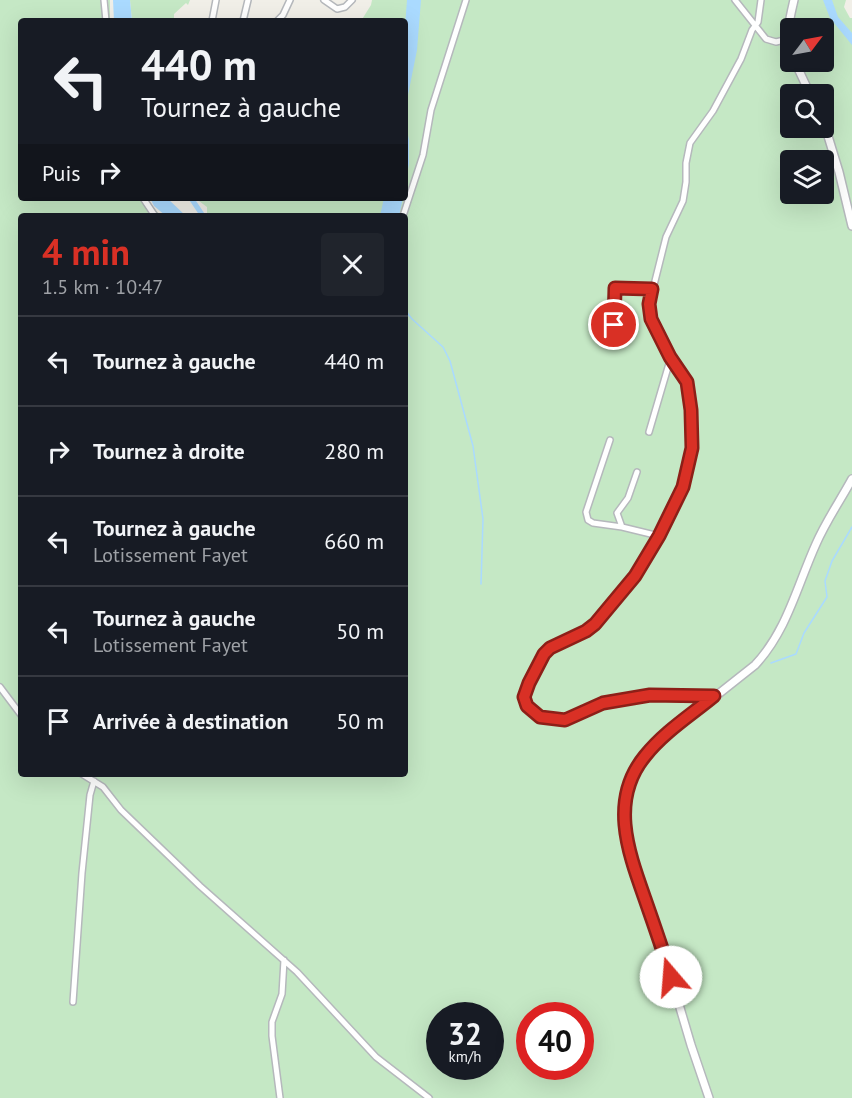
<!DOCTYPE html>
<html lang="fr">
<head>
<meta charset="utf-8">
<style>
  :root { --surface:#171b24; --page:#20242c; --text:#f1f3f6; --muted:#9ea1a6; --line:#363941; --accent:#d93025 }
  body { margin:0; font-family:"PT Sans",sans-serif; background:var(--page); color:var(--text); height:100vh; display:flex; flex-direction:column; font-size:22px; white-space:nowrap }
  * { box-sizing:border-box; margin:0 }
  p { font-size:20px; color:var(--muted) }
  .icon { flex:none; width:33px; height:33px; fill:none; stroke:currentColor; stroke-width:2; stroke-linecap:round; stroke-linejoin:round }
  .map { position:relative; flex:1; overflow:hidden }
  .drawer { position:absolute; left:18px; top:213px; width:390px; height:564px; display:flex; flex-direction:column; background:var(--surface); border-radius:6px; box-shadow:0 6px 24px #0002 }
  .drawer>* { flex:none }
  .guide { position:absolute; left:18px; top:18px; width:390px; height:183px; border-radius:6px; box-shadow:0 6px 24px #0002; background:#171b24; color:var(--text); overflow:hidden }
  .needle { width:39px; rotate:58deg }
  .tools { position:absolute; left:780px; top:18px; display:grid; gap:12px }
  .tools a { display:grid; place-items:center; width:54px; height:54px; border-radius:6px; background:var(--surface); box-shadow:0 6px 24px #0002; font-size:30px }
  .speed { position:absolute; left:426px; top:1002px; display:flex; gap:12px; font-size:30px; font-weight:700; text-align:center }
  .speed>* { display:grid; place-content:center; width:78px; height:78px; border-radius:50%; background:var(--surface); box-shadow:0 6px 24px #0002; line-height:1 }
  .speed small { font-size:15px; font-weight:400 }
  .speed .limit { border:9px solid #d22; background:#fff; color:#111 }
  .pin { position:absolute; display:grid; place-items:center; width:51px; height:51px; color:#fff; margin:-26px; border:3px solid #fff; border-radius:50%; box-shadow:0 2px 6px #0007 }
  .me { position:absolute; width:66px; margin:-33px; rotate:342deg; stroke-linejoin:round; filter:drop-shadow(0 0 4px #0008) }
  .turn { display:flex; align-items:center; gap:21px; height:126px; padding:0 24px; font-size:27px }
  .turn .icon { width:78px; height:78px; stroke-width:2.5 }
  .turn b { display:block; font-size:42px; line-height:51px }
  .then { display:flex; align-items:center; height:57px; padding:0 24px; background:#0003; gap:12px; font-size:22px }
  .round { display:grid; place-items:center; flex:none; width:63px; height:63px; border-radius:6px; background:var(--page) }
  .headline { display:flex; align-items:center; justify-content:space-between; height:102px; padding:0 24px }
  h1 { font-size:36px; font-weight:700; line-height:45px; color:var(--accent) }
  ul { padding:0; list-style:none }
  li { display:flex; align-items:center; gap:18px; height:90px; padding:0 24px; border-top:2px solid var(--line) }
  li div { flex:1 }
  li b { display:block; font-size:22px }
  li em { font-style:normal }
  .map>svg:first-child { display:block }
  .green { fill:#c5e8c5; fill-rule:evenodd }
  .water { fill:#aadaff }
  .lines { fill:none; stroke-linecap:round; stroke-linejoin:round }
  .stream { stroke:#aadaff; stroke-width:1.5 }
  .canal { stroke:#aadaff; stroke-width:5 }
  .minor-casing { stroke:#b5b8bc; stroke-width:8 }
  .tertiary-casing { stroke:#b5b8bc; stroke-width:10 }
  .minor { stroke:#fff; stroke-width:5 }
  .tertiary { stroke:#fff; stroke-width:7 }
  .route-casing { stroke:#8d1f18; stroke-width:15 }
  .route { stroke:#d93025; stroke-width:10 }
</style>
</head>
<body>
<div class="map">
<svg width="852" height="1098" viewBox="0 0 852 1098">
  <rect width="100%" height="100%" fill="#f1efe8"/>
  <path class="green" d="M0,0H110V21H21V198H148L152,206L161,216H21V774H405V216H207V207L195,198H405V21H361L371,5L372,0H846L844,7L850,18H852V1098H0ZM790,28H824V62H790ZM790,94H824V128H790ZM790,160H824V194H790ZM440,1016H490V1066H440ZM530,1016H580V1066H530Z
    M130,0H190L188,5L186,3L174,14V21H132Z"/>
  <path class="water" d="M113,0H130L132,21H114Z
    M407,0H421L417,50L406,105V126L409,140V164L405,185V26Z
    M823,0H832L838,17L852,33V45L830,18Z
    M150,198H167L186,216H166L154,206Z
    M384,198H403L399,216H380Z"/>
  <g class="lines">
    <path class="stream" d="M405,310L412,319L443,347L450,361L473,446L483,519L481,584
      M771,663L796,654L804,633L827,597L825,581L832,561L852,527"/>
    <path class="canal" d="M191,198L203,216"/>
    <defs>
      <path id="minor" d="M104,0L106,21
        M324,0L337,9L345,7L352,0
        M735,0L766,39L776,42L788,39
        M212,21L216,0
        M243,21L248,0
        M277,21L283,15L290,0
        M143,198L155,216
        M403,216L423,155L431,110L466,0
        M614,325L615,288L653,289
        M649,432L671,357
        M610,440L586,512L588,520L593,523L622,527
        M637,472L628,498L617,513L622,527L659,536
        M0,687L21,715
        M714,696L650,695L603,703L565,720L540,717L527,706L524,697L529,683L544,654L550,648L586,631L595,624L635,576L659,536L683,487L692,448L691,410L687,382L671,357L651,319L649,305L666,237L683,201L686,182V163L690,143L713,111L741,59L752,30L758,22L761,0
        M82,774L103,787L121,810L200,886L297,972L376,1057L429,1098
        M73,1002L82,873L90,795L94,781
        M280,1098L272,1036V1022L282,994L284,960"/>
      <path id="tertiary" d="M790,50C786,32 790,17 794,0
        M795,62L810,94
        M824,123L839,172L852,226
        M709,1098L691,1045L662,947L630,858L623,820L624,803L634,772L654,745L755,665C787,631 797,586 816,544C826,521 840,501 852,479"/>
    </defs>
    <use href="#minor" class="minor-casing"/>
    <use href="#tertiary" class="tertiary-casing"/>
    <use href="#minor" class="minor"/>
    <use href="#tertiary" class="tertiary"/>
  </g>
  <g class="lines">
    <defs>
      <path id="route" d="M614,325L615,288L652,289L649,304L651,319L670,357L687,382L691,410L692,448L683,487L659,536L635,576L595,624L586,631L550,648L544,654L529,683L524,697L527,706L540,717L565,720L603,703L650,695L714,696C691,715 664,732 645,756C609,800 628,851 645,899C654,925 663,950 671,977"/>
    </defs>
    <use href="#route" class="route-casing"/>
    <use href="#route" class="route"/>
  </g>
</svg>
<div class="tools">
<a><svg class="needle" viewBox="-14 -14 28 28"><path d="M0-13l5 13h-10z" fill="#e53935"/><path d="M0 13l5-13h-10z" fill="#9ea1a6"/></svg></a>
<a><svg class="icon" aria-label="search" viewBox="0 0 24 24"><circle cx="10" cy="10" r="6"/><path d="M15 15l6 6"/></svg></a>
<a><svg class="icon" aria-label="layers" viewBox="0 0 24 24"><path d="M12 4l9 5-9 5-9-5zM3 14l9 5 9-5"/></svg></a>
</div>
<div class="speed"><div>32<small>km/h</small></div><div class="limit">40</div></div>
<div class="pin" style="left:614px;top:325px;background:#d93025"><svg class="icon" aria-label="arrive" viewBox="0 0 24 24"><path d="M6 21V4h12l-3 4 3 4H6"/></svg></div>
<svg class="me" style="left:671px;top:977px" viewBox="-20 -20 40 40"><circle r="19" fill="#fff"/><path d="M0-13L10 11 0 6-10 11z" fill="#d93025"/></svg>
<div class="guide">
<div class="turn"><svg class="icon" aria-label="left" viewBox="0 0 24 24"><path d="M17 20v-9H6M10 6l-5 5 5 5"/></svg><div><b>440 m</b>Tournez à gauche</div></div>
<div class="then">Puis<svg class="icon" aria-label="right" viewBox="0 0 24 24"><path d="M7 20v-9h11M14 6l5 5-5 5"/></svg></div>
</div>
<section class="drawer">
<div class="headline"><div><h1>4 min</h1><p>1.5 km · 10:47</p></div><a class="round"><svg class="icon" aria-label="close" viewBox="0 0 24 24"><path d="M6 6l12 12M18 6L6 18"/></svg></a></div>
<ul>
<li><svg class="icon" aria-label="left" viewBox="0 0 24 24"><path d="M17 20v-9H6M10 6l-5 5 5 5"/></svg><div><b>Tournez à gauche</b></div><em>440 m</em></li>
<li><svg class="icon" aria-label="right" viewBox="0 0 24 24"><path d="M7 20v-9h11M14 6l5 5-5 5"/></svg><div><b>Tournez à droite</b></div><em>280 m</em></li>
<li><svg class="icon" aria-label="left" viewBox="0 0 24 24"><path d="M17 20v-9H6M10 6l-5 5 5 5"/></svg><div><b>Tournez à gauche</b><p>Lotissement Fayet</p></div><em>660 m</em></li>
<li><svg class="icon" aria-label="left" viewBox="0 0 24 24"><path d="M17 20v-9H6M10 6l-5 5 5 5"/></svg><div><b>Tournez à gauche</b><p>Lotissement Fayet</p></div><em>50 m</em></li>
<li><svg class="icon" aria-label="arrive" viewBox="0 0 24 24"><path d="M6 21V4h12l-3 4 3 4H6"/></svg><div><b>Arrivée à destination</b></div><em>50 m</em></li>
</ul>
</section>
</div>
</body>
</html>
